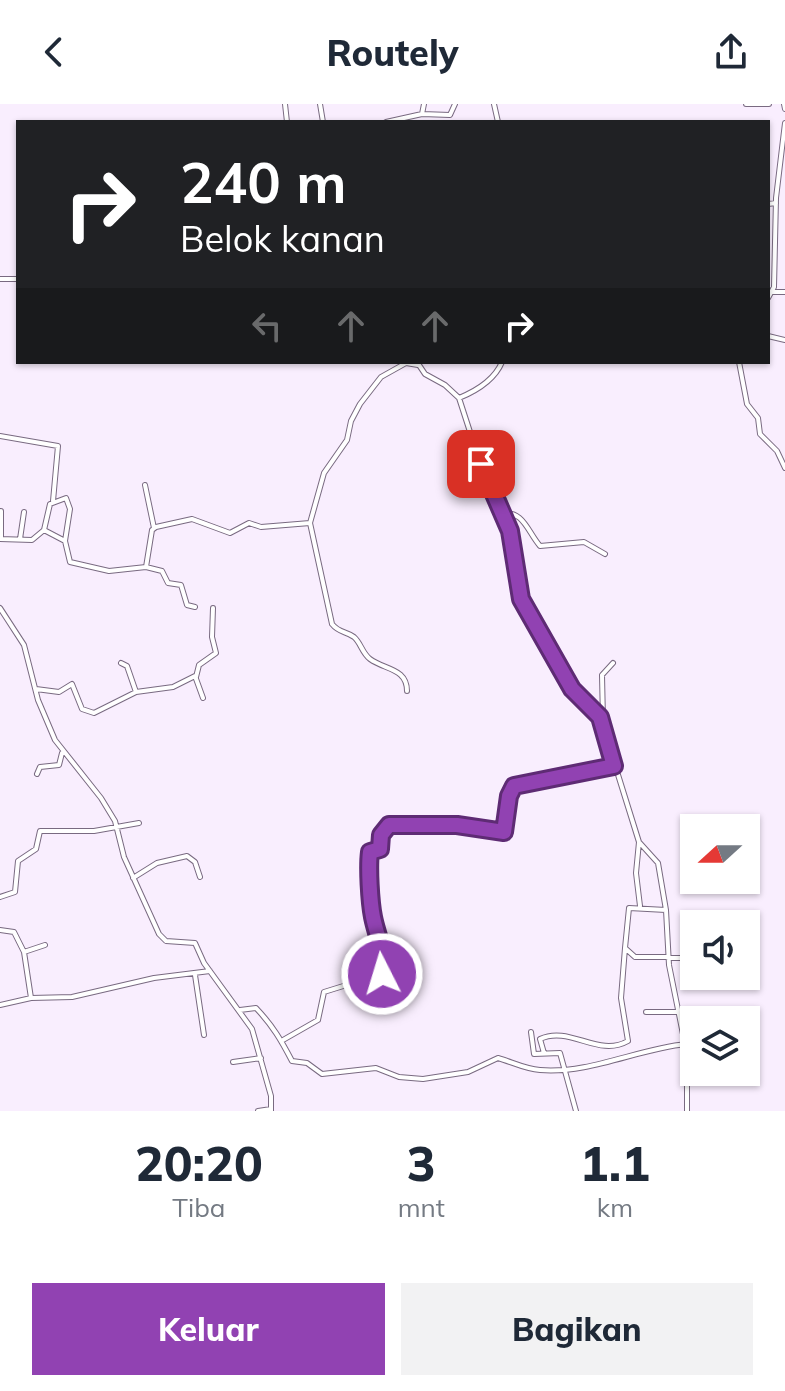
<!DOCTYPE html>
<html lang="id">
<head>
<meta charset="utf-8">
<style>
  :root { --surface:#fff; --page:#f2f2f3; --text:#1f2937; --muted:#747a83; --accent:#9142b2 }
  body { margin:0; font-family:Mulish,sans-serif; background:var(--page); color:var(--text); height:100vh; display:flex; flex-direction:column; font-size:30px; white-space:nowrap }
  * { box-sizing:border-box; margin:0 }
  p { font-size:26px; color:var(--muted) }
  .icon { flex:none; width:44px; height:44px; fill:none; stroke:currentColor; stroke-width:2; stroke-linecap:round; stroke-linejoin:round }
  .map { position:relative; height:1007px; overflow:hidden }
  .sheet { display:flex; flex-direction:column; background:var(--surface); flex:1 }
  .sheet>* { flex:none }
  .top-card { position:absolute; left:16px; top:16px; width:754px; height:244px; border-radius:0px; box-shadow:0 2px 6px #0004; background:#202124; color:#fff; overflow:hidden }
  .needle { width:52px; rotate:249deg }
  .buttons { position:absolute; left:680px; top:710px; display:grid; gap:16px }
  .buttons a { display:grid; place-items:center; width:80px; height:80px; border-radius:0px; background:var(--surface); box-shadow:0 2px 6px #0004; font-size:40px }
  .pin { position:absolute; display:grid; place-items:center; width:68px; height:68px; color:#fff; margin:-34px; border-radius:16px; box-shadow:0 4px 12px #0006 }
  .me { position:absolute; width:88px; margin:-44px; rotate:355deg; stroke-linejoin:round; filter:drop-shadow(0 0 6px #0008) }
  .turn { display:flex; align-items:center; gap:28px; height:168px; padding:0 32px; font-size:36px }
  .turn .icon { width:104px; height:104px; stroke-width:2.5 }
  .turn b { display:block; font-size:56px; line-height:68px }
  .lanes { display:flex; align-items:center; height:76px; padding:0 32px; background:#0003; justify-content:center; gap:40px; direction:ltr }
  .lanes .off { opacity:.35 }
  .eta { display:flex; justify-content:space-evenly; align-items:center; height:136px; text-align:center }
  .eta b { font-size:48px; font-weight:800; line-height:56px }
  .cta { display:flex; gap:16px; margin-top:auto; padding:16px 32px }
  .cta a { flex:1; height:92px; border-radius:0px; background:var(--accent); color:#fff; font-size:32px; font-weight:800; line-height:92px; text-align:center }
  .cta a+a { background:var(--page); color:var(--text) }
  header { display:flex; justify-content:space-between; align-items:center; height:104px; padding:0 32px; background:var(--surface); font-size:36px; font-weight:800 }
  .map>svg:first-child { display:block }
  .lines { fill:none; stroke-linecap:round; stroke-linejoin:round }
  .minor-casing { stroke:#796a81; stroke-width:6 }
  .minor { stroke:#fff; stroke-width:4 }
  .route-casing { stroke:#5e2b74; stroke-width:20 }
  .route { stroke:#9142b2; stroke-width:14 }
</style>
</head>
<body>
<header><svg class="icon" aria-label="back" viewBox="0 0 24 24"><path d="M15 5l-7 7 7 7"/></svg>Routely<svg class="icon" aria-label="share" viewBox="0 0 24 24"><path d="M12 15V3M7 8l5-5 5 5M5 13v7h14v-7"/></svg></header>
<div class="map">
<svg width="785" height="1007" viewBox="0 0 785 1007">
  <rect width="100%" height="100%" fill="#f9eefe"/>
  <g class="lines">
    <defs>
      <path id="minor" d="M285,0L287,18
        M320,0L323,18
        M494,0L498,18
        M746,0H769
        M784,0L785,5
        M422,10L450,11L455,0
        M386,18L422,10L424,0
        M768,100L776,99
        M0,175H18
        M772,188H785
        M768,194L774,183L776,94L785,19
        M768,232L785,236
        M417,258L425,270L445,281L459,294L484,371L510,427L521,495L572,585L600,613L639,738L658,759L666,806L669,861L687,950V1007
        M739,258L747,300L758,314L760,330L777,347L785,364
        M459,294C476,287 495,275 502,258
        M0,332L58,342L53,397
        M145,381L154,424
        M500,409C524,406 527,427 540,442L584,438L605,450
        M310,419L332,520C339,529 346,527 354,533C361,539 362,549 370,555C385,566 407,564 407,587
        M44,426L50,400L66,394L70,405L65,437
        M0,435L32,436L44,426L65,437L70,458L109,467L146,463L152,426L156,423L192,415L230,429L249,419L261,423L310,419L324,369L347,336L351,317L360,300L381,273L406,259L418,261
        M1,435V407
        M20,435L24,408
        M146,463L162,467L168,479L181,481L187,501L195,503
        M0,504L24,541L38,596L55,636L101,694L115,717L124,753L159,830L166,837L195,839L204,859L252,925L271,992V1007
        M121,559L127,562L136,588
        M196,573L199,561L216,549L212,533L213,504
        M36,585L59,588L72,580L82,605L94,609L136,588L173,583L195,572L203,594
        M603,616L602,571L613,559
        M37,670L40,663L59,661L62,649
        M639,738L636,769L640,802
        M133,774L157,759L187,752L195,758L200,773
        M0,793L15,788L18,757L36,745L40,727H94L139,719
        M666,806L629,804L625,844L635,853H668
        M0,826L14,828L24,848L31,894
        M24,848L45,841
        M668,854H694
        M195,871L204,931
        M0,901L31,894L72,893L154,874L210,867
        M240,906L256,904C273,922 281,936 292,957L307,959L322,970L376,964L399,973L423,975L468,968L498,954C512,958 525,965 540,966C590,970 637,945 686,940
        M646,908H680
        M531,928L534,950L560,949L576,1007
        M283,936L318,916L324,888L382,870C386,849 377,833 373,813C370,799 368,763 370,748L380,745L381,730L390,720L457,721L504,728L510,687L514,682L613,662
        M544,949L540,935C570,921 598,954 628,937L621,894L625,844
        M233,958L261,954
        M258,1007L271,1005"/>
    </defs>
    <use href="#minor" class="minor-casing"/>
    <use href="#minor" class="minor"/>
  </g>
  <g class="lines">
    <defs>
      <path id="route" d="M382,870C386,849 377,833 373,813C370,798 368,763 370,748L380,745L381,731L389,721H457L504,728L509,692L514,682L614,662L600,613L572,585L521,495L510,427L481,360"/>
    </defs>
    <use href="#route" class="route-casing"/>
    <use href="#route" class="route"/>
  </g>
</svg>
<div class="buttons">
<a><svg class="needle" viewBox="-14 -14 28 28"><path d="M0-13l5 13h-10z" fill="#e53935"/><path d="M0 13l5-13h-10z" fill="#747a83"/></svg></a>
<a><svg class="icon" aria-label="sound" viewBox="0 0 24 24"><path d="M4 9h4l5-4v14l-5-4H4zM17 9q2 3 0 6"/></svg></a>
<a><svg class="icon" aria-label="layers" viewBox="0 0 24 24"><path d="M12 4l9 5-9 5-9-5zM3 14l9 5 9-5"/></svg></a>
</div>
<div class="pin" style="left:481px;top:360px;background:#d93025"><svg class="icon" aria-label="arrive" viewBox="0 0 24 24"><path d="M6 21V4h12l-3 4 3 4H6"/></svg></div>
<svg class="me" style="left:382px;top:870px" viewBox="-20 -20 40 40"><circle r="17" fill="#9142b2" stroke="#fff" stroke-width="3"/><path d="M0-11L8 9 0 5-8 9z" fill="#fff"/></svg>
<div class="top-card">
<div class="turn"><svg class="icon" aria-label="right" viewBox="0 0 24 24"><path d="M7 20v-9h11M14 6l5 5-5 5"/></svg><div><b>240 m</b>Belok kanan</div></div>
<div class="lanes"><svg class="icon off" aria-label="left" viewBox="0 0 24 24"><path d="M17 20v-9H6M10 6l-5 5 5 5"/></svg><svg class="icon off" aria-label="ahead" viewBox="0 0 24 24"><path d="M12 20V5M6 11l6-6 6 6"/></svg><svg class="icon off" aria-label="ahead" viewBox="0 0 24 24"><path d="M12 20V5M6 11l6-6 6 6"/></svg><svg class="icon" aria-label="right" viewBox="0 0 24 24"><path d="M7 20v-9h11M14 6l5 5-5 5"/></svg></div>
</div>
</div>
<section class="sheet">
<div class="eta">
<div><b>20:20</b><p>Tiba</p></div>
<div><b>3</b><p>mnt</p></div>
<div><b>1.1</b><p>km</p></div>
</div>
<div class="cta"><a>Keluar</a><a>Bagikan</a></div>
</section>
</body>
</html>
